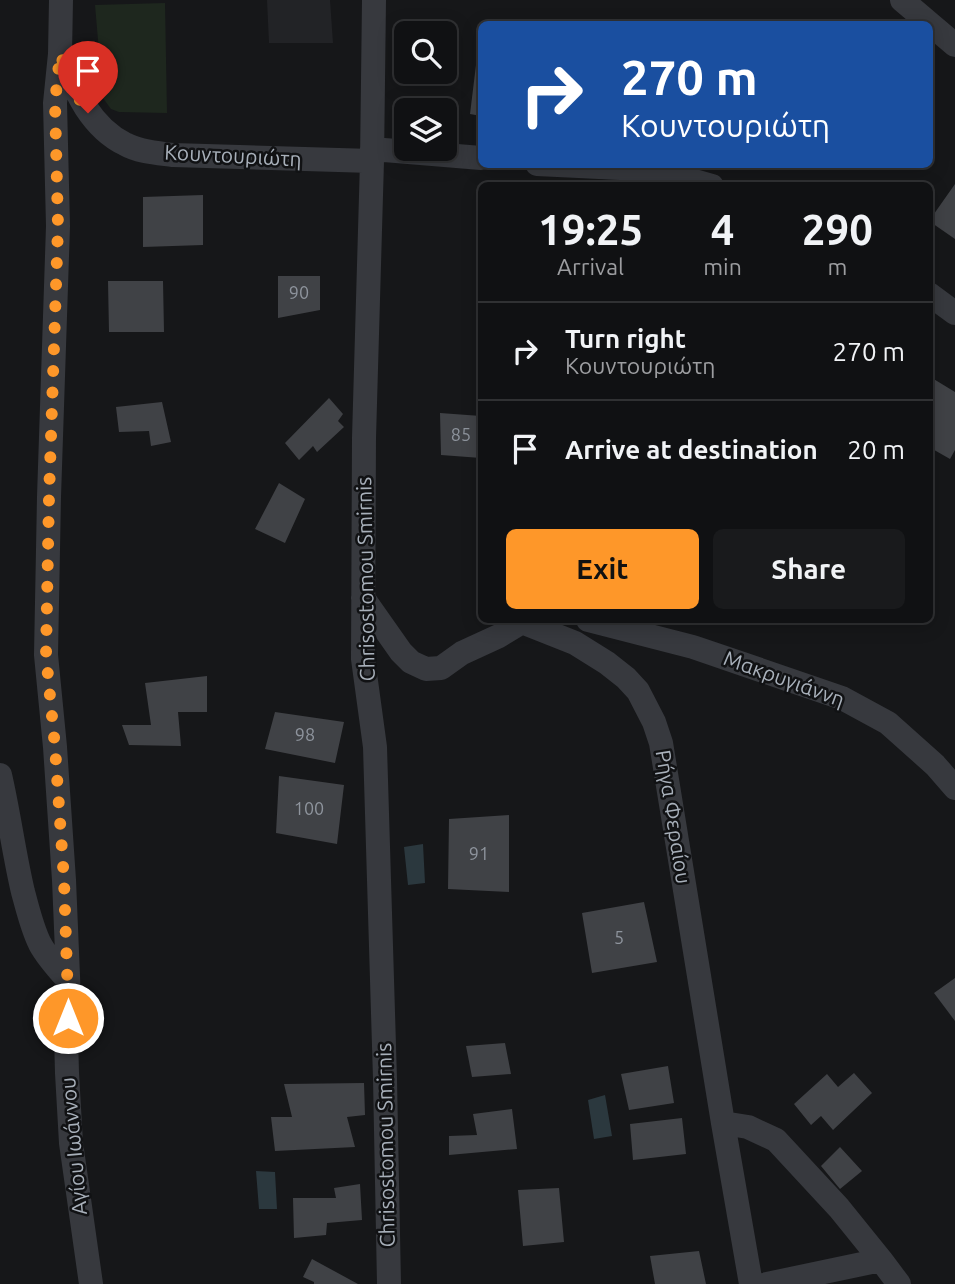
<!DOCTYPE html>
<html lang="en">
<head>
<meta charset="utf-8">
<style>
  :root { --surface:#101113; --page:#191a1c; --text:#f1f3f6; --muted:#9c9da0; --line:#303133; --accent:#fe9729 }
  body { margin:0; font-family:Ubuntu,sans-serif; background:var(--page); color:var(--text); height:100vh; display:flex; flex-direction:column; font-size:26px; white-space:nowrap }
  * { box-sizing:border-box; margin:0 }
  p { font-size:23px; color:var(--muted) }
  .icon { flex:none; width:38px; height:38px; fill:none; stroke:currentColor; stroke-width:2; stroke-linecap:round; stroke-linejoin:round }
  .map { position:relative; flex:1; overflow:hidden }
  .drawer { position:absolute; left:478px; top:182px; width:455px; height:441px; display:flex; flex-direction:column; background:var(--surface); border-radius:10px; box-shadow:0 4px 18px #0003,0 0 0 2px var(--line) }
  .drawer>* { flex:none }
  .guide { position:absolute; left:478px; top:21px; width:455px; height:147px; border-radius:10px; box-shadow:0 4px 18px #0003,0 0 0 2px var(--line); background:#1a4fa0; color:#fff; overflow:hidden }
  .controls { position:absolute; left:394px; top:21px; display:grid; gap:14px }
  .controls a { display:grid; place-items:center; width:63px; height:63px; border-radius:10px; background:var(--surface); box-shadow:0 4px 18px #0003,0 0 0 2px var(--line); font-size:35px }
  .pin { position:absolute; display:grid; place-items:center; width:60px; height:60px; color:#fff; margin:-72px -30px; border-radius:50% 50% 50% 0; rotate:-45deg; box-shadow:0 0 7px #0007 }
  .pin .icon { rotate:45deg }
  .me { position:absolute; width:77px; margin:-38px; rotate:0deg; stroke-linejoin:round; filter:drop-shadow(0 0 5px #0008) }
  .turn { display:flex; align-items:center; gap:24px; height:147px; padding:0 28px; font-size:32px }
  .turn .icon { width:91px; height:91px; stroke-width:2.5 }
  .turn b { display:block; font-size:49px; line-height:60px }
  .eta { display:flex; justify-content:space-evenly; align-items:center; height:119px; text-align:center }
  .eta b { font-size:42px; font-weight:700; line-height:49px }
  .primary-button { display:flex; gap:14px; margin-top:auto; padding:14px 28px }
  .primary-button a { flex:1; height:80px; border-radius:10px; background:var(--accent); color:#111; font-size:28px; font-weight:700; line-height:80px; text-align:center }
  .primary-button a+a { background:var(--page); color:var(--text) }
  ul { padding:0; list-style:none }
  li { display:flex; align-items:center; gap:21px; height:98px; padding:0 28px; border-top:2px solid var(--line) }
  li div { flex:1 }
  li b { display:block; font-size:26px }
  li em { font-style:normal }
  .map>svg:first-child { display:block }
  .built { fill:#222326 }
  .green { fill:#1e271e }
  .water { fill:#2b383e }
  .building { fill:#404246 }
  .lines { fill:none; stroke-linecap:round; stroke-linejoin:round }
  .minor { stroke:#37393e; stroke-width:24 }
  .route { stroke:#fe9729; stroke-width:12; stroke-dasharray:0 21.6 }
  .labels { text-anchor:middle; stroke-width:5; stroke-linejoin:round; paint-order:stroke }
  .number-label { font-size:18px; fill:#8e949d }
  .street-label { font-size:21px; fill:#a8b0ba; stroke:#111214 }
</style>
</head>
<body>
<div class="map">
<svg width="955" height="1284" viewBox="0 0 955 1284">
  <rect width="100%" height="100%" fill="#161719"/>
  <path class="built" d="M267,0H330L333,43H269Z"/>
  <path class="green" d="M165,3L167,113L119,112L111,109L103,98L95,5Z"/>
  <path class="water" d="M423,844L425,883L408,885L404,847Z
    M605,1095L612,1136L594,1139L588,1100Z
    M256,1171L275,1172L277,1209H259Z"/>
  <path class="building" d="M476,65L481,66V116L470,114Z
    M955,184V239L929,221Z
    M203,195V245L143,247V197Z
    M278,276H320V310L278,318Z
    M108,281H163L164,332H109Z
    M932,378L955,392V450L950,459L929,447V384Z
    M329,398L343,414L338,421L344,427L317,452L313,446L299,460L285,443Z
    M162,402L171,442L151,446L149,431L119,432L116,407Z
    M440,413L481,416V458L441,455Z
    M279,483L305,499L285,543L255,529Z
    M207,676V712H178L181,746L129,745L122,725H151L145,683Z
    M275,712L344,722L335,763L265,749Z
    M279,776L344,785L337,844L276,833Z
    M509,815V892L448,889L449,819Z
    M644,902L657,962L592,973L582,913Z
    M955,978V1021L934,993Z
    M505,1043L511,1074L472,1077L466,1046Z
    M668,1066L674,1103L629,1110L621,1074Z
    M854,1073L872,1093L833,1130L821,1116L811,1125L794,1104L827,1074L838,1087Z
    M364,1083L365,1115L347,1117L355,1147L275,1151L271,1117H292L284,1084Z
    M512,1109L517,1149L449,1155V1136L477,1135L473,1114Z
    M682,1118L686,1154L633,1160L630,1124Z
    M840,1147L862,1171L840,1189L821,1166Z
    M360,1184L362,1220L327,1223L326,1235L294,1238L293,1198H336L334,1188Z
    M559,1188L564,1242L523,1246L518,1190Z
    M699,1251L706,1284H655L650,1256Z
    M312,1259L358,1284H314V1282L303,1277Z"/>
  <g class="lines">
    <path class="minor" d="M61,0L60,54L55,103L58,226L49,497L46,655L55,747L64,880L69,1000L66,1035L67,1073L71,1143L91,1284
      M374,0L372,161L364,438L363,659L375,747L385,1079L389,1284
      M902,0L955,45
      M61,57C75,90 90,127 125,144C139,152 158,153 173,155L372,161
      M372,149L481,158
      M537,164L620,168L684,178L712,186
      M929,294L955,313
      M363,598L401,652L411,662L426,669L441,668L462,653L499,636L522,622L575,643L607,663L626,678L638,691L654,722L661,743L723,1123L751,1284
      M588,620L693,647L842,698L888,723L935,765L955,788
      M0,775C9,814 14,854 23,892C28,910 32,928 40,944C47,957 57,968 67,979
      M723,1123L748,1127L776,1140L839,1208L881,1260L899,1284
      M767,1284L881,1260"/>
  </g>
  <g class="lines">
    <path class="route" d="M68,1018V1000L64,880L55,747L46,655L49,497L58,226L55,103L60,54L75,92L88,113"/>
  </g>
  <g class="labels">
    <g class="number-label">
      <text x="299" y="299">90</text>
      <text x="461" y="441">85</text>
      <text x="305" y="741">98</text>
      <text x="309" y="815">100</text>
      <text x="479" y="860">91</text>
      <text x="619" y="944">5</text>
    </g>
    <g class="street-label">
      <text transform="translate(233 156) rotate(3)" y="7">Κουντουριώτη</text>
      <text transform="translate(366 579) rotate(-91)" y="7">Chrisostomou Smirnis</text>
      <text transform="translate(784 679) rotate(20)" y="7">Μακρυγιάννη</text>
      <text transform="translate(673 817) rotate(81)" y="7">Ρήγα Φεραίου</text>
      <text transform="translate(386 1145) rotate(-91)" y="7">Chrisostomou Smirnis</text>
      <text transform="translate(74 1146) rotate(-95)" y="7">Αγίου Ιωάννου</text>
    </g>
  </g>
</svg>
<div class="controls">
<a><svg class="icon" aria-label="search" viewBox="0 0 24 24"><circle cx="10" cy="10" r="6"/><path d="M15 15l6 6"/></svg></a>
<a><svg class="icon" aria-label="layers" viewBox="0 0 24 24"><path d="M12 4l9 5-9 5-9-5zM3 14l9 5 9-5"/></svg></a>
</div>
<div class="pin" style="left:88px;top:113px;background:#d93025"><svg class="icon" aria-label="arrive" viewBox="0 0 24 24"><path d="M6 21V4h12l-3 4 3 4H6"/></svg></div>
<svg class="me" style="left:68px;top:1018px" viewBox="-20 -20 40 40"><circle r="17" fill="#fe9729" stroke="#fff" stroke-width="3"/><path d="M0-11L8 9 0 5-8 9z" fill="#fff"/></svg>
<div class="guide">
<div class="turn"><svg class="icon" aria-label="right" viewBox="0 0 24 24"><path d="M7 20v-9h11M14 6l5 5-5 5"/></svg><div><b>270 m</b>Κουντουριώτη</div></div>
</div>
<section class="drawer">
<div class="eta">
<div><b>19:25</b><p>Arrival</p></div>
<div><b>4</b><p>min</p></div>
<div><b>290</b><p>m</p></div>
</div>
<ul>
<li><svg class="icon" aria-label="right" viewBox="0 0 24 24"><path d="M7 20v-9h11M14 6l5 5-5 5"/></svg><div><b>Turn right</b><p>Κουντουριώτη</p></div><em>270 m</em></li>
<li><svg class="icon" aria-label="arrive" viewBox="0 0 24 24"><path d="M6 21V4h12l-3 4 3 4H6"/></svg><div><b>Arrive at destination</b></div><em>20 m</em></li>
</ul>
<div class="primary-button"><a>Exit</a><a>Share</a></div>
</section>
</div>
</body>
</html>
